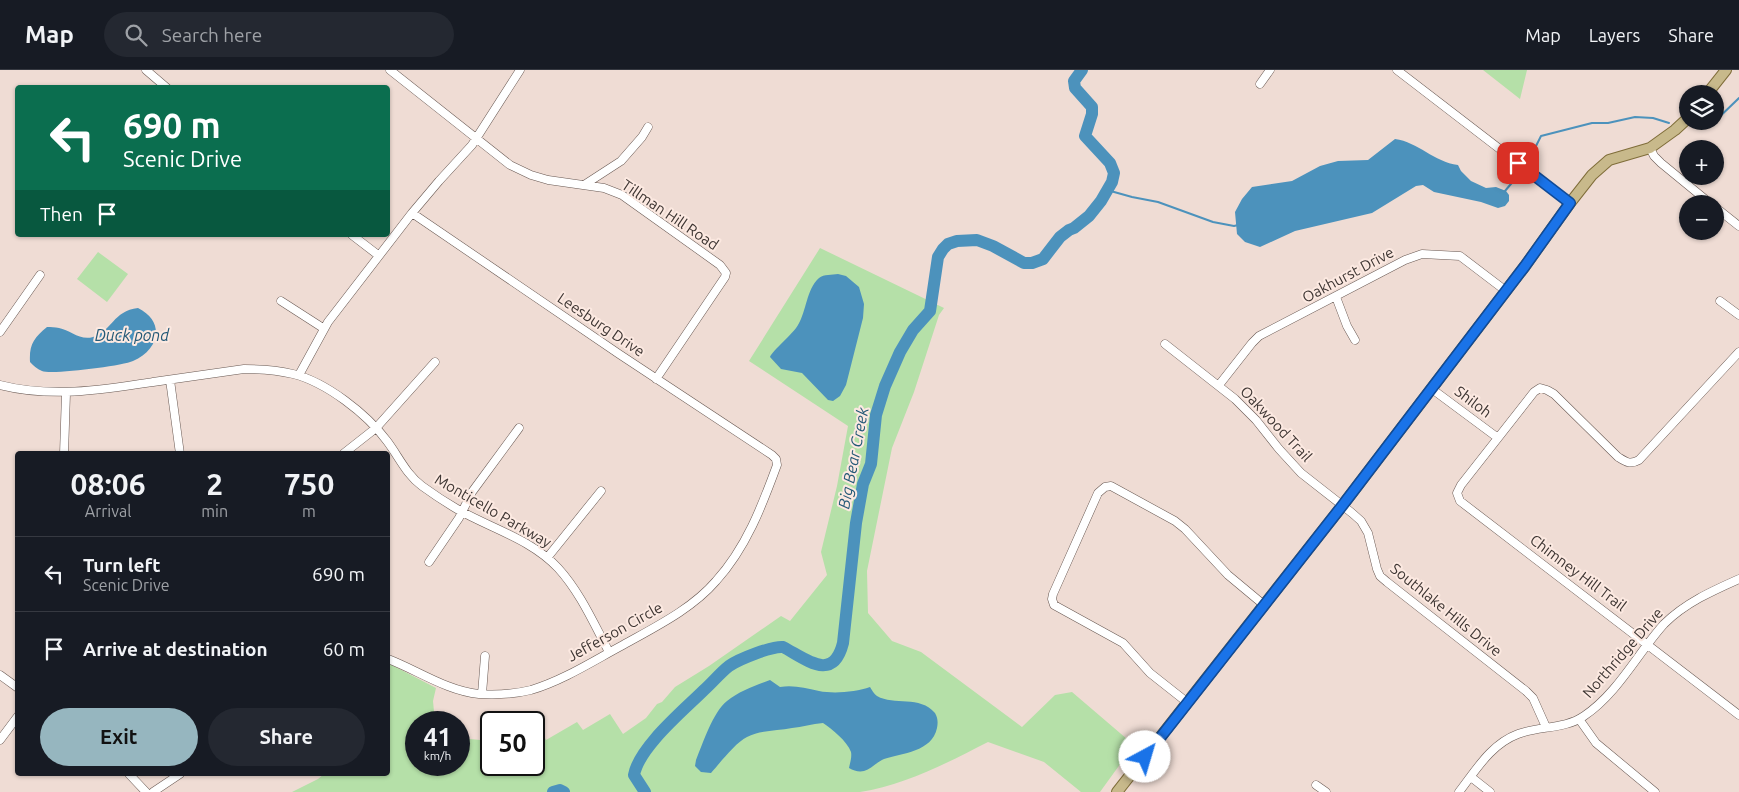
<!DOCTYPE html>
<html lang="en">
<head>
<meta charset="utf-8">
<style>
  :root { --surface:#171b24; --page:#242831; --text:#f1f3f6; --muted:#9ea1a6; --line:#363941; --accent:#96b6bf }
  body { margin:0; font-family:Ubuntu,sans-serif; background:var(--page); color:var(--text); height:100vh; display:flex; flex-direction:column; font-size:19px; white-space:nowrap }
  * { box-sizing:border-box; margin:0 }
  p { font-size:16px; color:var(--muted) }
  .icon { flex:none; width:28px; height:28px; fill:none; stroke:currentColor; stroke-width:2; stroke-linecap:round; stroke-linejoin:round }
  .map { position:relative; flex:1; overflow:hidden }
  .side { position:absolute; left:15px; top:381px; width:375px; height:325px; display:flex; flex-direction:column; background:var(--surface); border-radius:5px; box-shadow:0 1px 4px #0004 }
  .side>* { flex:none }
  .banner { position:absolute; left:15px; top:15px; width:375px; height:152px; border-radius:5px; box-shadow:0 1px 4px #0004; background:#0b6e4f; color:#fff; overflow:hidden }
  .fabs { position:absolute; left:1679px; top:15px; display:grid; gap:10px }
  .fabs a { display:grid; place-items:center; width:45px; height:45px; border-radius:50%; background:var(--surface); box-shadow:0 1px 4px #0004; font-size:25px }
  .speed { position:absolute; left:405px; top:641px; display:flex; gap:10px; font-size:25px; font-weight:700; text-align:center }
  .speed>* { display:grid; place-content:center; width:65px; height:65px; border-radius:50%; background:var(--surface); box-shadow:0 1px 4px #0004; line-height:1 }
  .speed small { font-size:12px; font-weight:400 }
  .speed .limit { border:2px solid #111; border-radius:8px; background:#fff; color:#111 }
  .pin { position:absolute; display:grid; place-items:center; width:42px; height:42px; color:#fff; margin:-21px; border-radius:10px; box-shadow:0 2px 8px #0006 }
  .me { position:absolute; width:55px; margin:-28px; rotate:39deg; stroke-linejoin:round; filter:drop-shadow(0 0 4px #0008) }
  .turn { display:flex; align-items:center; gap:18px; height:105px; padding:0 25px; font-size:22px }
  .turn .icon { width:65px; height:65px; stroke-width:2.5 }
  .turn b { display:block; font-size:35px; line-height:42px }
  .then { display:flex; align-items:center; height:48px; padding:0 25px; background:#0003; gap:10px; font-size:19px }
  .eta { display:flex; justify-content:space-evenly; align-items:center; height:85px; text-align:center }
  .eta b { font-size:30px; font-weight:600; line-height:35px }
  .primary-button { display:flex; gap:10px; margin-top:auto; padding:10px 25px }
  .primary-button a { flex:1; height:58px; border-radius:30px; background:var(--accent); color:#111; font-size:20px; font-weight:600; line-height:58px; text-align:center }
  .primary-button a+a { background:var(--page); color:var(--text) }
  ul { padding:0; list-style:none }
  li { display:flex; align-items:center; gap:15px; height:75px; padding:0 25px; border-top:1px solid var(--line) }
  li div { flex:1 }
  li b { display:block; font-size:19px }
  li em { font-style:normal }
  header { display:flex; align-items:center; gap:30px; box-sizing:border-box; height:70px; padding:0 25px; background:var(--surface); border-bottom:1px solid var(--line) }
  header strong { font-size:24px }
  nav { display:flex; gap:28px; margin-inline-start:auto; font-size:18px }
  .search { width:350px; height:45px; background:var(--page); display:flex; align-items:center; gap:12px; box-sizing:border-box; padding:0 18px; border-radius:28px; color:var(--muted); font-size:19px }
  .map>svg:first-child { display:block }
  .green { fill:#b5e0a8 }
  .water { fill:#4c92bc }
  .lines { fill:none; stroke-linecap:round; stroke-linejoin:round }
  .stream { stroke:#4c92bc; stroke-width:2 }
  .river { stroke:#4c92bc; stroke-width:12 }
  .minor-casing { stroke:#685852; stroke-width:9 }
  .major-casing { stroke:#7f6d39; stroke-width:12 }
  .minor { stroke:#fff; stroke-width:8 }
  .major { stroke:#c8b98b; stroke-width:10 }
  .route-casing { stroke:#114b97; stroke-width:12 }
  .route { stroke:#1a73e8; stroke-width:9 }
  .labels { text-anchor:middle; stroke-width:4; stroke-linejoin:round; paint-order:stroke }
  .street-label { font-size:15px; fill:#3d3532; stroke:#fce9e1 }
  .water-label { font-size:16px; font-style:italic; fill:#245977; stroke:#fce9e1 }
</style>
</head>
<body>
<header>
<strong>Map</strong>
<div class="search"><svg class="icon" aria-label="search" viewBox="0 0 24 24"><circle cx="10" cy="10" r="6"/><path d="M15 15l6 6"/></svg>Search here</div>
<nav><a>Map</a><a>Layers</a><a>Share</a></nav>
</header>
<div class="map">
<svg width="1739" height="722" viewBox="0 0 1739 722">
  <rect width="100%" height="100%" fill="#efdcd4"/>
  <path class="green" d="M1484,0H1527L1520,29L1483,0Z
    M820,178L944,238L939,245L914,322L892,378L867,501L868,543L892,571L921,582L1022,657L1055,625L1072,622L1134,675L1100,722H1081L1044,692L988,672C947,693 905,715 860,722H292L318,709L324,704H388V593L436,618L433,631L435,652H416V695H459V668L491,671V695H534V664L542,662L546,670L577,652L583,660L610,644L623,664L646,648L657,634L662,632L675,617L709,596L781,546L790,551L827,505L821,482L837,416L848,356L749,291Z
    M98,182L128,204L107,232L77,209Z"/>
  <path class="water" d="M1395,69C1418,72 1434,92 1458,95L1461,101L1471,111L1486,118L1496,117L1506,121L1509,125V131L1505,136L1498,138L1481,132L1434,122L1423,115L1416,116L1372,143L1295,161L1260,177L1245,172L1237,164L1235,142L1242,129L1252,117L1292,111L1320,96L1338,91L1368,90Z
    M838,204L846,206L859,217L864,234L863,248L846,315L840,326L833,331L828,330L802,303L781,299L770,287C773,280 793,264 798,255C807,240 806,220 819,208C824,204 832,205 838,204Z
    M138,238C166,252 159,280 133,291C122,296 51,305 42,301C37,299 33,295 30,292C29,274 34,268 47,257C51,257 55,257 59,258C70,260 80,271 93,267C112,261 113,241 138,238Z
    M770,610L780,617C794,615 805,618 819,621C834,624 856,622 870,617C872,620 874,624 877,626C894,636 920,625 935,643C938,648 938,653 937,658C932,682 902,683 884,689C877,692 871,699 864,701C859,702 854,701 849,698C850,693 852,687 851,682C847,671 832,659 823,653C812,654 802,657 792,658C777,661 760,660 747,667C735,673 720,693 711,703L701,702L695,696L696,690C703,673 713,642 727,631C739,621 756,615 770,610Z"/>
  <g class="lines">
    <path class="stream" d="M1699,55H1711L1739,28
      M1528,92L1541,66L1592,53H1608L1635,47L1653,48L1669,53
      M1107,120L1132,127L1158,132L1213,152L1234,156L1238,155
      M1505,121L1521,102"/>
    <path class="river" d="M553,722L560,720L564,722
      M645,722L634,705C639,677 684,640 704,620C712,613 720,603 729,596C739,589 772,576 783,577C806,589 833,613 843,573L856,453L863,414L871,394L876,345L885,316L900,282L913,260L930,241L938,187L943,179L948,174L957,171L977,170L993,176L1024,193H1032L1043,189L1060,167L1069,160L1074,158L1089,146L1101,131L1112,112L1114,103L1110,93L1085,66L1092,44V37L1075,18L1074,11L1082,0"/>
    <defs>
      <path id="minor" d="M146,0L167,18
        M390,0L510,95L531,105L548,110L604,118L622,125L720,195L726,203L725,207L656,309
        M1397,0L1570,133
        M1260,14L1270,0
        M1650,78L1654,86L1661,93L1711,134
        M584,115L621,91L642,67L648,57
        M1715,137L1739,156
        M352,165L378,185
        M1336,227L1347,256L1355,270
        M281,231L323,258
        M1720,231L1739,245
        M0,262L40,205
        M1165,274L1235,329L1256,350L1279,379L1301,403L1352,443L1361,451L1368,463L1377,499L1380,506L1387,512L1526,621L1533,628L1546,657
        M1739,282L1639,390C1630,395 1626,392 1618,387L1554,324L1547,320L1540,318L1534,322L1461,415L1457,423L1460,431L1739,645
        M299,305L328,252L412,143L439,111L472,75L520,0
        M170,310L180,384
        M0,315C51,328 101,320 153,312C183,308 214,303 244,299C260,299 277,300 293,304C326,312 367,344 387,371C399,387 406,404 422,416C433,424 445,432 457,439C490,458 531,469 558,498C580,522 594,554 609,582
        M1219,315L1252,273L1259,266L1405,190L1422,184L1460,186L1506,221
        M1432,319L1498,368
        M64,384L66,323
        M343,384L376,358L435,292
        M547,488L601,421
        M429,492L459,448L472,422L519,358
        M388,589C417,600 447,621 479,624C496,625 515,624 531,620C564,610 593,591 623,575C655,557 692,539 716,511C746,478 762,436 777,395L776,389L772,385L619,284L412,143
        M0,605L18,618
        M482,624L485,586
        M1188,633L1150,603L1123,573L1054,535L1052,529L1053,524L1098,423L1105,417L1111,416L1175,451L1185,459L1228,505L1264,535
        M1579,649L1596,673L1655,722
        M0,670L18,646
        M129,704L146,722
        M1471,707L1490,722
        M1316,715L1326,722
        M153,722L180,704
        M1459,722C1476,700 1491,674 1518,664C1538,656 1566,659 1584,646C1618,623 1637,584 1664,554C1685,533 1712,521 1739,509"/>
      <path id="major" d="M1707,24L1726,0
        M1117,722L1342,436L1525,196L1570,133L1592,105L1609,90L1650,78L1675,60L1688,48"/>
    </defs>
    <use href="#minor" class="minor-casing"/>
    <use href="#major" class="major-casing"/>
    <use href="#minor" class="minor"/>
    <use href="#major" class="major"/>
  </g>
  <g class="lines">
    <defs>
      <path id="route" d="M1145,687L1342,436L1525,196L1570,133L1518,93"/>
    </defs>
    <use href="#route" class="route-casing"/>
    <use href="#route" class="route"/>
  </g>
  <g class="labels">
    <g class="street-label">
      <text transform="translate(670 145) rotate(34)" y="5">Tillman Hill Road</text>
      <text transform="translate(1348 205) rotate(-28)" y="5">Oakhurst Drive</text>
      <text transform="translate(601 255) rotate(34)" y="5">Leesburg Drive</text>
      <text transform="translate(1473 332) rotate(37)" y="5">Shiloh</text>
      <text transform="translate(1276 354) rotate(47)" y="5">Oakwood Trail</text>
      <text transform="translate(493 441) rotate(30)" y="5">Monticello Parkway</text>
      <text transform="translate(1578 503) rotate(37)" y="5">Chimney Hill Trail</text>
      <text transform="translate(1446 540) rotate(39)" y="5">Southlake Hills Drive</text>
      <text transform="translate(615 562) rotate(-29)" y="5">Jefferson Circle</text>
      <text transform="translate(1623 583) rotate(-49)" y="5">Northridge Drive</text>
    </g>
    <g class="water-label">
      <text x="132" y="271">Duck pond</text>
      <text transform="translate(853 388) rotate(-79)" y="6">Big Bear Creek</text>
    </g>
  </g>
</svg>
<div class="fabs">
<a><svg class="icon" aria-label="layers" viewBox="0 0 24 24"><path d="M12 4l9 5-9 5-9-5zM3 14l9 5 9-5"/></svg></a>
<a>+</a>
<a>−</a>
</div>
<div class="speed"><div>41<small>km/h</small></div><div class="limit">50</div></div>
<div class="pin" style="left:1518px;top:93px;background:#d93025"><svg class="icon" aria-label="arrive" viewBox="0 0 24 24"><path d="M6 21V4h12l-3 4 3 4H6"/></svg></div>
<svg class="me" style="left:1145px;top:687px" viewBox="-20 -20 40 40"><circle r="19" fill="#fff"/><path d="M0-13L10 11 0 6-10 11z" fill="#1a73e8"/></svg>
<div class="banner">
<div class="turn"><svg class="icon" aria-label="left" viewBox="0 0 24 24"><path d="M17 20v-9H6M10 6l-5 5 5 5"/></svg><div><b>690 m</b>Scenic Drive</div></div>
<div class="then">Then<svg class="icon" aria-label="arrive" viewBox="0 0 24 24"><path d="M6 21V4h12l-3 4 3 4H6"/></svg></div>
</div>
<section class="side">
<div class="eta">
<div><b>08:06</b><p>Arrival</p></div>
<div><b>2</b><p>min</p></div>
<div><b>750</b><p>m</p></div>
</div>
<ul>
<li><svg class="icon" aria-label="left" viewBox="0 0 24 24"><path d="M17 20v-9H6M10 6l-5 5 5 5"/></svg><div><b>Turn left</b><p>Scenic Drive</p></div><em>690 m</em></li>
<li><svg class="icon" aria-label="arrive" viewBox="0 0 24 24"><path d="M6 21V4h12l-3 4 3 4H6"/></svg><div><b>Arrive at destination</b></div><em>60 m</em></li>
</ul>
<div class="primary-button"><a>Exit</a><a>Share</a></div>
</section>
</div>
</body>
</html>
